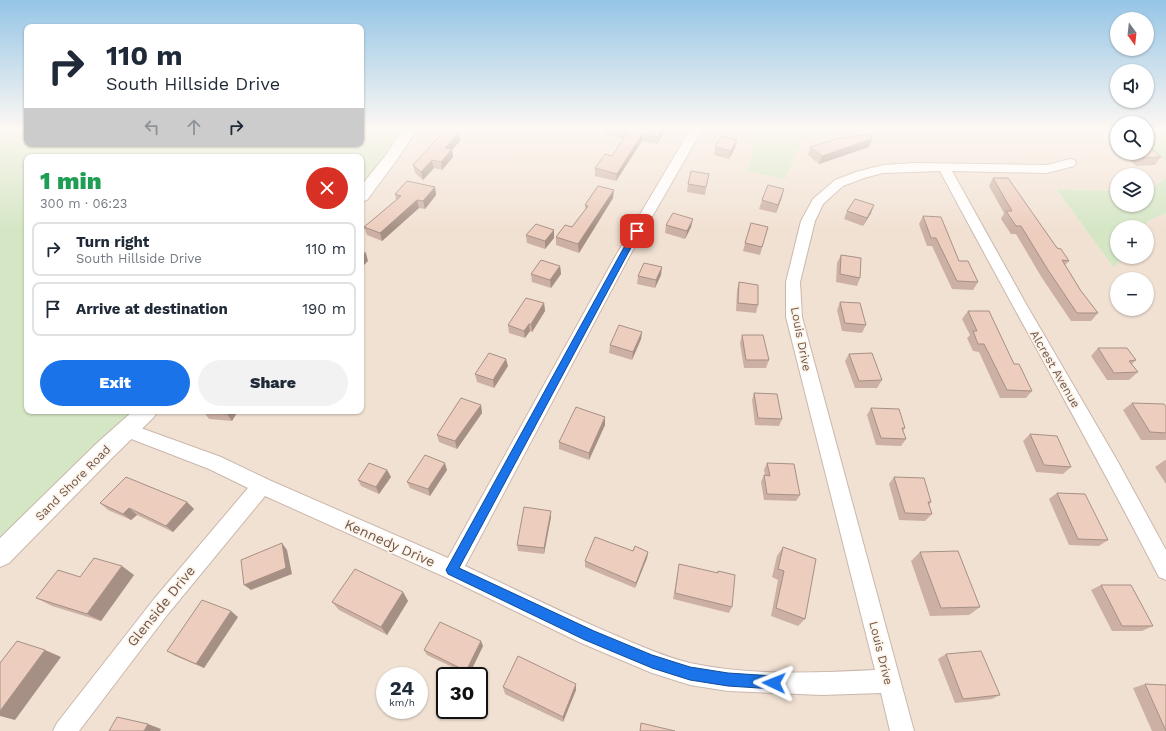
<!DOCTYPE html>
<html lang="en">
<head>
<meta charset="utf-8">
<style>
  :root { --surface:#fff; --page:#f2f2f3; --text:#1f2937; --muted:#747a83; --line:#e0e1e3; --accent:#1a73e8 }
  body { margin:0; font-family:"Work Sans",sans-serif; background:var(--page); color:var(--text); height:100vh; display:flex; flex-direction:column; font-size:15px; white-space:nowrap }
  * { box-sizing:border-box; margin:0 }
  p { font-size:13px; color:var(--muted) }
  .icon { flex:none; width:22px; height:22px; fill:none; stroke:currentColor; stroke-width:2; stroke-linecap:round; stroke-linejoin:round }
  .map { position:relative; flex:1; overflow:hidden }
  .sheet { position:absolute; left:24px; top:154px; width:340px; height:260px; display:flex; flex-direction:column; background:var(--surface); border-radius:8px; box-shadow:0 1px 3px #0004 }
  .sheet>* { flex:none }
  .guide { position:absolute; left:24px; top:24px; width:340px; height:122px; border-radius:8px; box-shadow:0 1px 3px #0004; background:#fff; color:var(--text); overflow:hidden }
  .needle { width:26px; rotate:165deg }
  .fabs { position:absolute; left:1110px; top:12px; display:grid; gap:8px }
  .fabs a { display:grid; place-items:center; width:44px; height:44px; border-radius:50%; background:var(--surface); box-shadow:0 1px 3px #0004; font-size:20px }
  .speed { position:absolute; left:376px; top:667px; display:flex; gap:8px; font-size:20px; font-weight:700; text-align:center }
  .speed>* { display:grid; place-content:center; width:52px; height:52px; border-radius:50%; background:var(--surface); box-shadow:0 1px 3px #0004; line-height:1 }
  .speed small { font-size:10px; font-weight:400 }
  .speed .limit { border:2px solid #111; border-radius:6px; background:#fff; color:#111 }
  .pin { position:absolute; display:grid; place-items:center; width:34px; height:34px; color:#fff; margin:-17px; border-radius:8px; box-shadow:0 2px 6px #0006 }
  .me { position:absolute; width:44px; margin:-22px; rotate:272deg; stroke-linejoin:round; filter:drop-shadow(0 0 3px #0008) }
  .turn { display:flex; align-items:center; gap:14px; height:84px; padding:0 16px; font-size:18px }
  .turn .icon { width:52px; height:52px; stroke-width:2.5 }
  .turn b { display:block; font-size:28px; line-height:34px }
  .lanes { display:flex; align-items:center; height:38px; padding:0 16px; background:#0003; justify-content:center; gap:20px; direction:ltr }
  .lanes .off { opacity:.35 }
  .round { display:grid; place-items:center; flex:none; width:42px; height:42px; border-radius:21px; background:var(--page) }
  .overview { display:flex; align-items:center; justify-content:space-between; height:68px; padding:0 16px }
  h1 { font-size:24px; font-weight:800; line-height:30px; color:#1e9e55 }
  .cta { display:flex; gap:8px; margin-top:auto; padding:8px 16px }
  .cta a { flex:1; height:46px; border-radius:24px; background:var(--accent); color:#fff; font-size:16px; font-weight:800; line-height:46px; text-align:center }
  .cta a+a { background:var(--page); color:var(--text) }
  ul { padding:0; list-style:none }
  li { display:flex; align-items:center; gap:12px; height:54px; margin:0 8px 6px; padding:0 8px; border:2px solid var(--line); border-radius:8px }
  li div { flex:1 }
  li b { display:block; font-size:15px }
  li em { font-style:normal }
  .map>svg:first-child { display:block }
  .residential { fill:#f1e1d3; fill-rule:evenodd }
  .green { fill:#d4e6c4 }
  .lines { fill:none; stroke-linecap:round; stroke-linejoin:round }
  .minor-casing { stroke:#cab7ab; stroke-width:2 }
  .tertiary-casing { stroke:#cab7ab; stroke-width:2 }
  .minor { fill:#fff; fill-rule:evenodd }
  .tertiary { fill:#fff; fill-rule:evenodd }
  .wall { fill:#ccb0a3 }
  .shaded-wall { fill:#a69085 }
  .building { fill:#edcdbe; stroke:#a69085 }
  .route { fill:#1a73e8; stroke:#114b97 }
  .labels { text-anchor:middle; stroke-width:3.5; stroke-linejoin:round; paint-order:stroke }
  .street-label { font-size:12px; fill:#70564c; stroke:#fdf4e9 }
  .near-street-label { font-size:14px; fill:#70564c; stroke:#fdf4e9 }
</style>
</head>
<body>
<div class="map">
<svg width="1166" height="731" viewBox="0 0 1166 731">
  <rect width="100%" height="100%" fill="#faf0e4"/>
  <path class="residential" d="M400,128H759L747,171L801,141L820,133L847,131L856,128H1116L1117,153H1147V143L1166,162V177L1147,191V175H1117V191L1056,189L1114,268L1122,257H1147V227H1144L1148,221L1166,213V731H0V567L151,411H361V193L368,186ZM1117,279H1147V309H1117ZM385,676H419V710H385ZM445,676H479V710H445Z"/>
  <path class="green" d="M0,128H27V143H361V128H400L368,186L361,193V157H27V411H151L0,567Z
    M759,128H856L847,131L820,133L801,141L785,179L747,171Z
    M1147,128H1166V162L1147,143Z
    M1166,177V213L1148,221L1144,227H1117V257H1122L1114,268L1056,189L1117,191V205H1147V191Z"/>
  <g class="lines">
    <defs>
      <path id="minor" d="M691,128H703L629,257L465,566C515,589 565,614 617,636C640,646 665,657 690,663C750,676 814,673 875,670L786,317V282L801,221L813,199L835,180L856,172L883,165L914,163L1047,165L1070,159L1074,160L1076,163L1074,166L1047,173L952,171L1026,304L1118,462L1166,550V580L1159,577C1088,440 1012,306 940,171L883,173L864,178L843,186L823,204L815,221L800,282L802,317L914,731H890L881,693L822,695L728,691L690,685L652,673L581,643L445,577L265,496L168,614L79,731H53L57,723L154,599L248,488L209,469L121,435L118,430L121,425L127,423L221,457L269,480L448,558L615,257Z"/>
      <path id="tertiary" d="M404,128H418L396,161L367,200L361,202V186L386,155Z
        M133,411H158L154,417L113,457L9,563L0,567V538L97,443Z"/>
    </defs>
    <use href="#minor" class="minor-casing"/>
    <use href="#tertiary" class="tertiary-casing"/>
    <use href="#minor" class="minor"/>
    <use href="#tertiary" class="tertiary"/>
  </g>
  <path class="wall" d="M605,128H665L664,132L657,144L642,141L616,181L595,176V168L612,156L624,139L605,134Z
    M459,133L460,141L452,150L453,157L442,170L434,168L423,180L415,173L413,165Z
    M872,139L869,147L819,164L808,155L810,147Z
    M715,147L735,148L729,159L714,155Z
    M1123,153H1147L1161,157L1155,165L1136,166Z
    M709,174L705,195L687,192L688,184Z
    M993,178L1069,261L1065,265L1081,291L1098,313L1091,321H1071L1042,278L1016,234H1011L1001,219L1004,213L989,186Z
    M435,187L436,195L425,209L419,208L382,241L367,235L364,227L396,200L395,194Z
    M782,197L776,213L759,209L762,200Z
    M613,198L579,253L556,245V237L572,227L585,210V205Z
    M847,211L871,213L863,226L844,219Z
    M923,216L959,261L978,282L973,290L952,289L932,246H927L919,224Z
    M666,225L691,227L685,239L665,233Z
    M768,227L760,255L743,251L745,243Z
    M526,235L554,238L545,249L527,243Z
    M841,255L860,278L857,286L836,282L837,263Z
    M560,266L561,274L551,288L532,282L531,274Z
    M661,275L655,288L637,284L638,276Z
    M739,282L758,305L756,313L736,311L737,290Z
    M840,302L866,325L862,333L842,331L837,310Z
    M544,303L545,311L532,332L530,331L525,338L509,333L508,325Z
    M968,311L1014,364L1032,391L1026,398H1000L979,352L973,351L967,338L970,335L962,319Z
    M642,332L641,339L632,360L609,353L610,345Z
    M742,335L769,360L766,368H744L740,343Z
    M1098,348L1136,360L1132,364L1138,372L1129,380H1107L1091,356Z
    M849,354L882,380L877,388H855L845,361Z
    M508,366L494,388L477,382L475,374Z
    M754,393L782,419L779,426L755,425L752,400Z
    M1132,403L1166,407V440H1141L1123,410Z
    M481,405L482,413L457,449L439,442L437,435Z
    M871,408L905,428L903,431L906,439L901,446L876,445L867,415Z
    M203,411H238L232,421L209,419Z
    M605,425L589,460L559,449V442Z
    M1030,434L1071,467L1063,474L1036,472L1023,441Z
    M1165,460H1166V484L1155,467Z
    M767,463L800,495L796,501L764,500L761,482L764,475H765L764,470Z
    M387,470L391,477L379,494L361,486L358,480Z
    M447,470L430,496L410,488L407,482Z
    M894,477L931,502L929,505L932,514L925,521L899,520L889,484Z
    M1057,493L1108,540L1099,546L1069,545L1049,499Z
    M187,502L194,509L173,532L137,515L131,520L108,510L100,503Z
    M551,517L544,554L518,551L517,545Z
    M783,547L805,619L798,626L771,616L778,580L772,577L777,556Z
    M633,551L648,552L647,558L635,588L585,567V561Z
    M920,552L980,607L969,615L930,616L911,561Z
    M679,564L717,573L718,571L732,607L729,613L673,599L678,570Z
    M134,575L101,621L52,606L36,598L80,577Z
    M1101,585L1153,626L1142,631H1112L1091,590Z
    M403,592L408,601L387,635L339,610L332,602Z
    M238,617L204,668L175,656L167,651Z
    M483,646L469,675L427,655L424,650Z
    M946,654L1000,695L992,699L955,703L938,659Z
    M576,684V690L563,722L505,694L503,687Z
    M1145,684L1166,731H1152L1133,688Z"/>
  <path class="shaded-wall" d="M663,128H665L664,132L657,144L658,137Z
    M459,133L460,141L452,150L453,157L442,170L441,162L445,148Z
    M642,134V141L616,181L617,174Z
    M872,139L869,147L819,164L822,156Z
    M737,140L735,148L729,159L731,151Z
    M432,160L434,168L423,180L421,172Z
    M435,187L436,195L425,209L423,201Z
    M784,189L782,197L776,213L778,205Z
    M614,190L613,198L579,253L578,244Z
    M417,200L419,208L382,241L380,233Z
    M874,205L871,213L863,226L867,218Z
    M693,219L691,227L685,239L687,231Z
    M554,230V238L545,249V241Z
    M366,253L368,261L361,268V258Z
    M560,266L561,274L551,288L550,280Z
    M662,267L661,275L655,288L656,280Z
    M544,303L545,311L532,332L531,324Z
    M529,324L530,331L525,338L524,331Z
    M642,332L641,339L632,360L633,352Z
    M506,359L508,366L494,388L493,380Z
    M481,405L482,413L457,449L455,441Z
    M228,411H238L232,421L227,414Z
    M605,417V425L589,460V453Z
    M445,463L447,470L430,496L428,489Z
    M387,470L391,477L379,494L376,487Z
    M187,502L194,509L173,532L166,526Z
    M129,508L137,515L131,520L123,514Z
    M551,511V517L544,554V548Z
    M282,543L287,550L292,574L251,590L244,585Z
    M648,552L647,558L635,588L636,583Z
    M122,566L134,575L101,621L87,614Z
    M403,592L408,601L387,635L381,627Z
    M231,611L238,617L204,668L196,664Z
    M481,641L483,646L469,675L466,671Z
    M45,650L61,657L15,720L0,716V711Z
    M576,684V690L563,722V717Z
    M148,724L161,729L160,731H144Z"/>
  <path class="building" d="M610,128H663L658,137L642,134L617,174L595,168L605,154L612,156L628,132Z
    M445,130L459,133L445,148L452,149L441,162L432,160L421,172L413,165Z
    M870,134L872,139L822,156L810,147L840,138Z
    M721,136L737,140L731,151L715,147Z
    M1147,144L1161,157L1142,158L1137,153H1147Z
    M691,171L709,174L706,187L688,184Z
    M993,178H1008L1057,248L1061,249L1069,261L1062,260L1081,291L1098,313H1077L1048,270L1021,226H1016L1006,211H1012Z
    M407,181L435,187L423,201L417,200L380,233L364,227L401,196L395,194Z
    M768,185L784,189L778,205L762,200Z
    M598,186L614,190L578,244L556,237L565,225L572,227L588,206L585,205Z
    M855,199L874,205L867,218L847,211Z
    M673,213L693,219L687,231L666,225Z
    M923,216L941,217L959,261H968L978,282L957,281L936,238H931Z
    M751,223L768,227L762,247L745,243Z
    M536,224L554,230L545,241L526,235Z
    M361,252L366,253L361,258Z
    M841,255L861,258L860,278L840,274Z
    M541,260L560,266L550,280L531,274Z
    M644,263L662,267L656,280L638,276Z
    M739,282L758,285V305L738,303Z
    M526,298L544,303L531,324H529L524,331L508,325Z
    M840,302L860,303L866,325L845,323Z
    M968,311H989L1014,364H1019L1032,391L1007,390L984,344H978L973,331H977Z
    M619,325L642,332L633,352L610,345Z
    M742,335H763L769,360H746Z
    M1098,348H1127L1136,360L1129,361L1138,372L1114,373Z
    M489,353L506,359L493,380L475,374Z
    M872,353L882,380L859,381L849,354Z
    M754,393L777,394L782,419L758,418Z
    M461,398L481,405L455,441L437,435Z
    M1132,403L1164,404L1166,407V433L1150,432Z
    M576,407L605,417L589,453L559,442Z
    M871,408L899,409L905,428H902L906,439L881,438Z
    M203,411H228L227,414Z
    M1030,434L1057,436L1071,467L1044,465Z
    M425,455L445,463L428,489L407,482Z
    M369,463L387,470L376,487L358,480Z
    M767,463L794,464L800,495L767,494L764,475L770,476Z
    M126,477L187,502L166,526L129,508L123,514L100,503Z
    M894,477L924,478L931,502H928L932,514L905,513Z
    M1057,493L1085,494L1108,540L1078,539Z
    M524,507L551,511L544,548L517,545Z
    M595,537L633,551L635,546L648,552L636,583L585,561Z
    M282,543L286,568L244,585L241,560Z
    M783,547L816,559L805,619L776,608L784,571L778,569Z
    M958,551L980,607L941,608L920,552Z
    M94,558L122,566L87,614L36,598L58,570L80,577Z
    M679,564L718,573V571L735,575L732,607L675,593Z
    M355,569L403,592L381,627L332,602Z
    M1101,585H1131L1153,626H1122Z
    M202,600L231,611L196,664L167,651Z
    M440,622L481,641L466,671L424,650Z
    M17,641L45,650L0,711V663Z
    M981,651L1000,695L963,699L946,654Z
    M518,656L576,684L563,717L503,687Z
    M1145,684L1166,685V731Z
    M117,717L148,724L144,731H109Z
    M641,723L675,731H640Z"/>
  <linearGradient id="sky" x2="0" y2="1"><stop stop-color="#95c5e6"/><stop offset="0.56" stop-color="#fdf8f3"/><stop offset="1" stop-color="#fdf8f3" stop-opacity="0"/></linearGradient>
  <rect width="1166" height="230" fill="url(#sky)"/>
  <path class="route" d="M637,229L640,231L459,568L594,631L652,655L690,667L728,673L774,676L779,678L781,683L779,687L774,689L728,686L690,680L652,668L585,640L448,574L446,570L633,231Z"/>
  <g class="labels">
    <g class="street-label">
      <text transform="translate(801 339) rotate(79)" y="4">Louis Drive</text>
      <text transform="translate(1055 369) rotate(60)" y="4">Alcrest Avenue</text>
      <text transform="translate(73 483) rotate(-45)" y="4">Sand Shore Road</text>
      <text transform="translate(881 653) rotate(76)" y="4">Louis Drive</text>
    </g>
    <g class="near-street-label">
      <text transform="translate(390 543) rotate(24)" y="5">Kennedy Drive</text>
      <text transform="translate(161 606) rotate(-51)" y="5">Glenside Drive</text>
    </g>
  </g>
</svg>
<div class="fabs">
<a><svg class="needle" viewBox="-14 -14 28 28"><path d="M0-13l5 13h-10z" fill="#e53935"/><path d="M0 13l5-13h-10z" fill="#747a83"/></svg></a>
<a><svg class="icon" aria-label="sound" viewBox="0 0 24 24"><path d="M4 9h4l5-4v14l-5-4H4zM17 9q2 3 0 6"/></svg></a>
<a><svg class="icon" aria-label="search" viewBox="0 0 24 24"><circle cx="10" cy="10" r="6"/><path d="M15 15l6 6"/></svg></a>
<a><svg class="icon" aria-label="layers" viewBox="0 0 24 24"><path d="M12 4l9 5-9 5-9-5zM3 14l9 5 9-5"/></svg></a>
<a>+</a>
<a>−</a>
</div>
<div class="speed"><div>24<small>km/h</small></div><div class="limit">30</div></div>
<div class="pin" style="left:637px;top:231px;background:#d93025"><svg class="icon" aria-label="arrive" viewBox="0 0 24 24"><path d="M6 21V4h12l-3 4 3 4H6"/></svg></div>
<svg class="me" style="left:774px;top:683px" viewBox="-20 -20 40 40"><path d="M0-17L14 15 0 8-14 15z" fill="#1a73e8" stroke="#fff" stroke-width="4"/></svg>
<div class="guide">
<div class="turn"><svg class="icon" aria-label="right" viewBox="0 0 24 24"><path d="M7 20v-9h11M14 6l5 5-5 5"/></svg><div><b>110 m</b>South Hillside Drive</div></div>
<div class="lanes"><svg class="icon off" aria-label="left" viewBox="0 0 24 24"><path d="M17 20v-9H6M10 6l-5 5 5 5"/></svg><svg class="icon off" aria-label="ahead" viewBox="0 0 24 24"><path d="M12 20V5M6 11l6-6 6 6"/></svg><svg class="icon" aria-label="right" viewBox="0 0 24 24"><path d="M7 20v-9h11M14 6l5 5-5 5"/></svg></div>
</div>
<section class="sheet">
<div class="overview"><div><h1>1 min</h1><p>300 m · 06:23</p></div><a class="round" style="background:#d93025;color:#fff"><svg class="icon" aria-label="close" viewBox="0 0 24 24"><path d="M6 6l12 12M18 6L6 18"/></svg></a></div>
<ul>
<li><svg class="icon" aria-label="right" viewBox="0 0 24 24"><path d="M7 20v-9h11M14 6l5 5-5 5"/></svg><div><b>Turn right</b><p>South Hillside Drive</p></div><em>110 m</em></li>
<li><svg class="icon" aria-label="arrive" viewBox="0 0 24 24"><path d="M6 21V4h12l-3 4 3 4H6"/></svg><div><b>Arrive at destination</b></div><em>190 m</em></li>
</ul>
<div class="cta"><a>Exit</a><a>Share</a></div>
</section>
</div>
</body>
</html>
